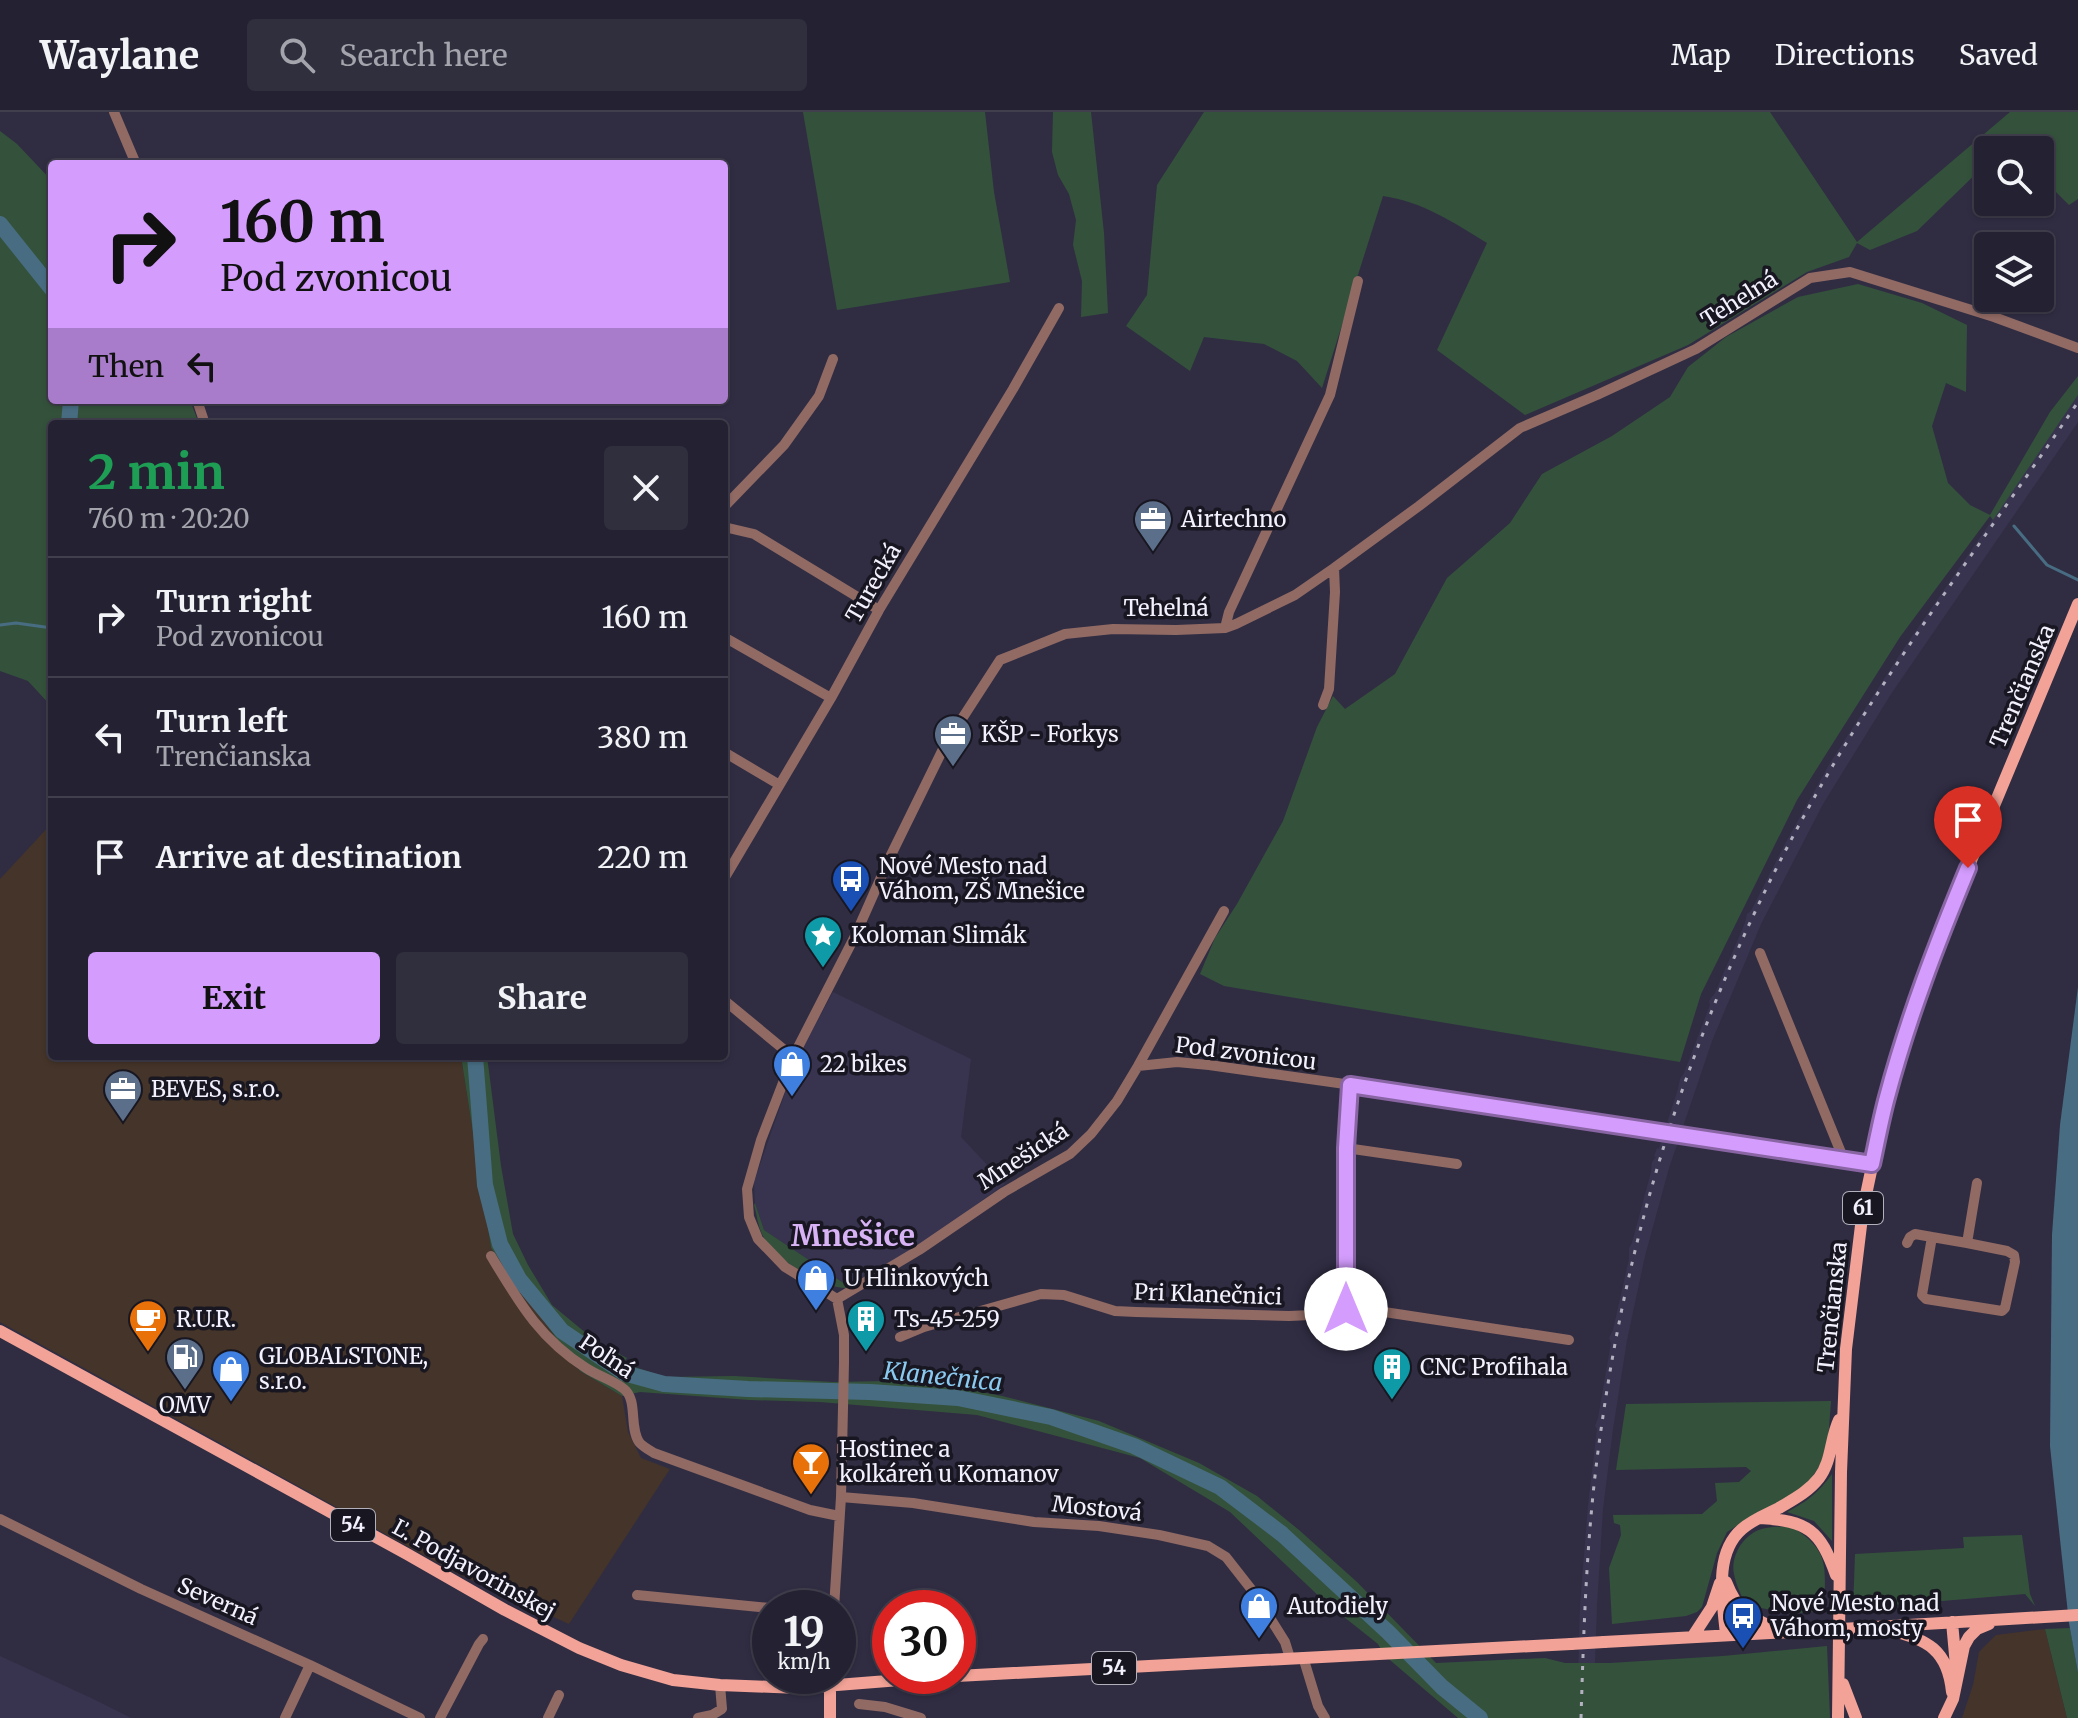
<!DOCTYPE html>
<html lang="en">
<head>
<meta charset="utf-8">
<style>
  :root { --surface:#242232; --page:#302f3e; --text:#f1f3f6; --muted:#a3a4ac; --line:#413f4d; --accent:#d39cfd }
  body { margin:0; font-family:Merriweather,serif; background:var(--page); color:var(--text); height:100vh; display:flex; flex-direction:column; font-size:30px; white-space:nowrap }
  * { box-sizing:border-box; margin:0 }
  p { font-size:26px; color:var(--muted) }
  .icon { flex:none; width:44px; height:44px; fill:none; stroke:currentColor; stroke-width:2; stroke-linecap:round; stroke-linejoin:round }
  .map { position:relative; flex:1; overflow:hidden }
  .drawer { position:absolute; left:48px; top:308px; width:680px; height:640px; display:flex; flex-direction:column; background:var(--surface); border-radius:8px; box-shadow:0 2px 6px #0004,0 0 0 2px var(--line) }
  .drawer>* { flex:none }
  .hud { position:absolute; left:48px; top:48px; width:680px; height:244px; border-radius:8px; box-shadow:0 2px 6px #0004,0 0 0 2px var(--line); background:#d39cfd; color:#111; overflow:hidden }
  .fabs { position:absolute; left:1974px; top:24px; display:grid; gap:16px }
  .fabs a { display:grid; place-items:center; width:80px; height:80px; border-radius:8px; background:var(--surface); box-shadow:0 2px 6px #0004,0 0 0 2px var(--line); font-size:40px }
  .speed { position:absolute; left:752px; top:1478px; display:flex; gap:16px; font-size:40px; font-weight:700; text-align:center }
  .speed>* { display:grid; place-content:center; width:104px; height:104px; border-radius:50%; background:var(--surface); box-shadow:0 2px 6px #0004,0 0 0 2px var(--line); line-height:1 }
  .speed small { font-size:20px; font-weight:400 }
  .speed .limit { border:12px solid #d22; background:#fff; color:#111 }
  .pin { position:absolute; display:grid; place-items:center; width:68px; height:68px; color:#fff; margin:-82px -34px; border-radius:50% 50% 50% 0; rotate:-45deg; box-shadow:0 0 8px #0007 }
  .pin .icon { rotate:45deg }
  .me { position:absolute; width:88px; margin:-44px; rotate:0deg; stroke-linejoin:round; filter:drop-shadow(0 0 6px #0008) }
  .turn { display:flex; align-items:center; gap:28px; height:168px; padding:0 40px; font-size:36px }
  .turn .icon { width:104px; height:104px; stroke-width:2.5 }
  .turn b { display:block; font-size:56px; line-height:68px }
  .then { display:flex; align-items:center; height:76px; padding:0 40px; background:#0003; gap:16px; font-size:30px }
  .round { display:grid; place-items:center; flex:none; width:84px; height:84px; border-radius:8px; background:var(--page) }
  .head { display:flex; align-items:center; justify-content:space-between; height:136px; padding:0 40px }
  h1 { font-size:48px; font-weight:700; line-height:60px; color:#1e9e55 }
  .action { display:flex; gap:16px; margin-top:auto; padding:16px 40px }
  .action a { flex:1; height:92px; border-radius:8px; background:var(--accent); color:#111; font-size:32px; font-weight:700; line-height:92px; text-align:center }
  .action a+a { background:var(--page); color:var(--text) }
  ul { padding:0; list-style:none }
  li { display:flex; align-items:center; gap:24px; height:120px; padding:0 40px; border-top:2px solid var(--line) }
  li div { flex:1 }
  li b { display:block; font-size:30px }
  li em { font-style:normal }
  header { display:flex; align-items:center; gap:48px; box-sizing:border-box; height:112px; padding:0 40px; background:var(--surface); border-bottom:2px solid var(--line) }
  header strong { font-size:38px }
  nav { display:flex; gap:44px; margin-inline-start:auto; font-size:28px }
  .search { width:560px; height:72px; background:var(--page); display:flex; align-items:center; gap:20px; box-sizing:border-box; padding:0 28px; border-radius:8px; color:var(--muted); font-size:30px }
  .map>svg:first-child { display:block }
  .built { fill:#383450 }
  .industrial { fill:#443429 }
  .green { fill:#34523b }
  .water { fill:#486d83 }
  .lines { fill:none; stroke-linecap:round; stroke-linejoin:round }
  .stream { stroke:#486d83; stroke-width:3 }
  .river { stroke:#486d83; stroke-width:16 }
  .minor { stroke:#916a64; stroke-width:10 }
  .major { stroke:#f2a296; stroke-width:12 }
  .rail { stroke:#b3b1c0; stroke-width:3; stroke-dasharray:4 8; stroke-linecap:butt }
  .major-bridge { stroke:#f2a296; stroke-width:12 }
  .route-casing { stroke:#8965a4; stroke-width:20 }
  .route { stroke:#d39cfd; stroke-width:14 }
  .labels { text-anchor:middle; stroke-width:7; stroke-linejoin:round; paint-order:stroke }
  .shield { fill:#181721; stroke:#b1b0bb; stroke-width:2 }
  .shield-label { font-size:20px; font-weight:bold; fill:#f2f1fd }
  .street-label { font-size:22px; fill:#f2f1fd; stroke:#181721 }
  .poi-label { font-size:22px; fill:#f2f1fd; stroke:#181721; text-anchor:start }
  .water-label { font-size:24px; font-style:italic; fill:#8acaf0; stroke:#181721 }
  .district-label { font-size:30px; font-weight:bold; fill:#d7b2f5; stroke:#181721 }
</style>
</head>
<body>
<header>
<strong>Waylane</strong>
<div class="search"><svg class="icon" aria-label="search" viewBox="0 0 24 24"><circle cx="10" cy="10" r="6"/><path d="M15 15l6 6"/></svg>Search here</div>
<nav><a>Map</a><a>Directions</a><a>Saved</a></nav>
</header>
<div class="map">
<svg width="2078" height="1606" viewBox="0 0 2078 1606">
  <rect width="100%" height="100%" fill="#302d43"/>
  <path class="built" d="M2078,283V310L1891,582L1823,692L1761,812L1712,929L1669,1056L1645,1144L1627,1228L1613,1317L1603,1397L1597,1493L1593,1606L1578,1574L1580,1493L1588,1394L1597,1317L1595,1314L1598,1306L1611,1231L1609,1226L1613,1218L1629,1147V1136L1632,1131L1651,1060L1652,1050L1656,1045L1654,1044L1657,1036L1659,1037L1660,1033L1678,977L1680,967L1684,961L1710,893L1709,889L1715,881L1745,811L1747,802L1751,799L1786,730L1830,651L1904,536Z
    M833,880L971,947L961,1025L1005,1072L923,1131L851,1173L845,1172L764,1118L755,1091L754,1070L797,947Z
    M0,1544L89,1585L131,1606H0Z"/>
  <path class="industrial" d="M52,711V944H461L491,1136L580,1259L622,1284L628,1320L641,1346L670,1357L569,1512L458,1462L0,1210V767Z
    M2045,1517L2067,1606H1962L1973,1573L1979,1540L1996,1523Z"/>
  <path class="green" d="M803,0H985L994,80L1010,170L837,198Z
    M1053,0H1091L1104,121L1108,201L1081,205L1082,169L1073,133L1076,108L1069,82L1058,63L1052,40Z
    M1204,0H1770L1857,130L2010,0H2078V87L2069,93L2040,64V38H2011L2005,33L2000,38H1988V50L1917,119L1870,138L1857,131L1849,145L1807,160L1688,233L1525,303L1437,238L1487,131C1455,111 1421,89 1383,84L1322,276L1297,249L1264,232L1204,225L1190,259L1126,214L1147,183L1157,73Z
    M0,19L17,32L52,69V288H190L199,312H52V595L28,569L0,559Z
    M1858,172L1922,191L1967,213L1966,280L1946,271L1932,314L1948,371L1970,393L1990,403L2050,300L2078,264V283L1993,408L1990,404L1900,525L1797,688L1701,882L1680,950L1224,874L1200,862L1215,826L1237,792L1283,709L1317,615L1333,584L1345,597L1395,562L1447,466L1510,411L1542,362L1612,324L1670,285L1688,255L1726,225L1798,185Z
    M461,944H487L501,1054L513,1122L528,1153L552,1193L598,1231L627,1246L623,1251L665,1265L734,1264L833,1270L891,1269L960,1276L1002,1284L1099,1309L1199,1351L1257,1384L1299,1418L1357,1470L1436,1551L1545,1546L1565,1551H1610L1723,1544L1827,1534L1830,1606H1458L1384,1543L1378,1532L1324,1489L1230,1400L1140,1346L977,1303L820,1290L750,1288L640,1280L622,1284L580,1259L491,1136Z
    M755,1091L764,1118L845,1172L851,1173L848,1176C822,1177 775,1147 763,1124C758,1115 757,1103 754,1093Z
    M1831,1289L1827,1343L1802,1380L1755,1402L1727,1420L1717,1441L1702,1495L1697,1500L1686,1504L1612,1512L1609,1456L1621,1423L1620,1413L1614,1411L1613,1403L1702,1402L1717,1389L1715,1371L1739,1370L1751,1359L1746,1355L1616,1358L1626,1292Z
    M1832,1362V1429L1814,1409L1787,1400C1808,1389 1818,1381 1832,1362Z
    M1792,1415C1831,1439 1825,1456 1824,1498C1797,1504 1772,1499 1745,1492C1741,1482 1736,1473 1734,1462C1730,1442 1746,1419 1766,1416C1775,1414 1784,1415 1792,1415Z
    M2022,1423L2030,1482L2035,1494L2025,1482L1871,1495L1870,1498L1853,1499L1855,1442L1964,1436L1963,1425Z
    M2070,1516L2078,1561V1606H2067L2045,1517Z"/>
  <path class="water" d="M2078,875V1561L2069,1511L2050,1334L2052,1123L2060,1013Z"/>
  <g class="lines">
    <path class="stream" d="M2014,414L2047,453L2078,468
      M0,513L16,511L52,516"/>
    <path class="river" d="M0,112L52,177
      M69,312L71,288
      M475,944L485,1073L500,1132L519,1167L562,1219L624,1261L664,1272L748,1277L870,1280L958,1286L1051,1305L1134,1334L1220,1375L1282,1422L1388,1520L1442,1575L1480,1606"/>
    <path class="minor" d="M114,0L136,52
      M197,288L205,312
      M724,395L784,333L819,284L833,247
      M724,415L754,422L879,498
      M1225,516L1229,500L1330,283L1358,169
      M724,525L831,586
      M1323,593L1329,577L1335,480L1334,456
      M724,640L778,672
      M724,767L831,586L879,498L1013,277L1059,196
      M1760,841L1844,1048
      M724,888L793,945
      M1138,954L1177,950L1209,953L1430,984L1580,1009L1872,1052
      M1346,1036L1457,1052
      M1907,1131L1910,1125L1915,1122L1932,1125
      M1967,1131L1932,1125L1922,1183L1926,1187L2002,1199L2005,1196L2015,1150L2014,1143L2007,1139L1967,1131L1977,1071
      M491,1144C519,1190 539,1226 586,1256C598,1264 613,1268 624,1277C638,1288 629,1315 639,1330C642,1334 649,1338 654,1341L810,1398L839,1404
      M837,1187L919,1138L1004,1080L1070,1042L1091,1022L1117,989L1138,954L1224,799
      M1346,1197V1036L1350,973
      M900,1225L924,1215L1041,1182L1064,1183L1115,1199L1136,1200L1289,1204L1312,1203L1358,1196L1569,1228
      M841,1385L913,1391L1034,1410L1099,1414L1159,1423L1208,1434L1226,1445L1255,1482L1285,1530L1290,1546
      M0,1407L141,1477L310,1553L420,1606
      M637,1483L770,1496
      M834,1496L841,1385L844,1251V1223L837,1187L785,1155L758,1127L749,1105L747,1077L761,1028L793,945L855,824L890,745L945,633L1000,548L1065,522L1113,517L1176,518L1225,516L1236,512L1295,483L1334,456L1419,394L1520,316L1597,283L1696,237L1810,166L1850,160L1994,205L2078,236
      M1303,1545L1318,1594L1325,1606
      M859,1592L885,1595L921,1606
      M285,1606L310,1553
      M440,1606L479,1532L483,1527
      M548,1606L559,1583
      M698,1606L712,1603L722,1597L720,1573"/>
    <path class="major" d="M0,1219L407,1442L505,1498L579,1536L621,1553L673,1568L720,1573L799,1576L938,1565L1571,1532
      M1760,1406C1808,1409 1820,1418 1836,1463
      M1726,1470C1739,1503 1751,1505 1781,1519
      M1952,1510L1956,1554
      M1875,1515L2078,1503
      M1889,1518C1927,1527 1948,1538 1952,1580
      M1726,1523C1723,1489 1713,1442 1742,1417C1752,1408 1767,1402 1779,1396C1794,1387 1808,1380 1819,1366C1832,1349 1830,1327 1839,1308
      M1693,1524L1712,1495L1720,1471
      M1604,1530L1808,1519
      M1843,1572L1856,1606
      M830,1573V1606
      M1838,1606L1841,1360L1846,1237L1863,1097L1886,988L1915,892L1938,828L2078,492
      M1944,1606L1953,1587L1964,1534L1969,1525L1977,1517L1989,1512"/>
    <path class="rail" d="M1581,1606C1584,1508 1587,1409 1602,1311C1633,1091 1705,879 1814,686C1892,548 1989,421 2078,290"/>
    <path class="major-bridge" d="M1808,1519L1875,1515
      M1571,1532L1604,1530"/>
  </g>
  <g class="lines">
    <defs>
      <path id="route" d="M1346,1197V1036L1350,973L1872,1052C1877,1029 1881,1007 1887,985C1908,906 1937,831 1968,756"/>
    </defs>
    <use href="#route" class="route-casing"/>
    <use href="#route" class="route"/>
  </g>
  <defs>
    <symbol id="office-pin" viewBox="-11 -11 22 30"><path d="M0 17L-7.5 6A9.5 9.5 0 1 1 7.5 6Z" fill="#5c6f8a" stroke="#181721"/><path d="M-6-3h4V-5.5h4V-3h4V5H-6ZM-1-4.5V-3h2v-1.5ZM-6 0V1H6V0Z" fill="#fff"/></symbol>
    <symbol id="bus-pin" viewBox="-11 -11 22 30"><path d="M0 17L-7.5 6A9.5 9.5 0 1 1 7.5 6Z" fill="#1a4fb4" stroke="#181721"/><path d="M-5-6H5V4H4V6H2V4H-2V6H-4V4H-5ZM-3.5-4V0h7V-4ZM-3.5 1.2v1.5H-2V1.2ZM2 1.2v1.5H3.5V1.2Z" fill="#fff"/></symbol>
    <symbol id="sight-pin" viewBox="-11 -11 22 30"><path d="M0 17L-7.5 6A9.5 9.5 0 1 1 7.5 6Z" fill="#0f9aa8" stroke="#181721"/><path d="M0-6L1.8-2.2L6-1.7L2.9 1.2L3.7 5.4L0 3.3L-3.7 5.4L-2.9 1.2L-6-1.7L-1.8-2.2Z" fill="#fff"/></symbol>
    <symbol id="shop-pin" viewBox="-11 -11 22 30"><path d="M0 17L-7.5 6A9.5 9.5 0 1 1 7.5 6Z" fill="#3f7fe0" stroke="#181721"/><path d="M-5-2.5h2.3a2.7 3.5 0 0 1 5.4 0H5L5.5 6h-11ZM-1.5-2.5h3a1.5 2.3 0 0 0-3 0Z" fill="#fff"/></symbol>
    <symbol id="cafe-pin" viewBox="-11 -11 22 30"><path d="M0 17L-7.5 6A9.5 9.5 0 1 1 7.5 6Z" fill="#e8710a" stroke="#181721"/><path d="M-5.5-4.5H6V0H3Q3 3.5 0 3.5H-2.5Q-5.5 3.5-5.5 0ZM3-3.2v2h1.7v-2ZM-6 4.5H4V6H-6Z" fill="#fff"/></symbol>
    <symbol id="building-pin" viewBox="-11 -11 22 30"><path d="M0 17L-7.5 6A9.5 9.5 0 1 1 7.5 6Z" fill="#0f9aa8" stroke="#181721"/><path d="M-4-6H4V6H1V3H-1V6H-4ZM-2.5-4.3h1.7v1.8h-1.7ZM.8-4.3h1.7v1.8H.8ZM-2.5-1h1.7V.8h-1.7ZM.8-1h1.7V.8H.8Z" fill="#fff"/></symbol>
    <symbol id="fuel-pin" viewBox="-11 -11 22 30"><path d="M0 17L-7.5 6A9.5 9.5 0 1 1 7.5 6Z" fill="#5c6f8a" stroke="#181721"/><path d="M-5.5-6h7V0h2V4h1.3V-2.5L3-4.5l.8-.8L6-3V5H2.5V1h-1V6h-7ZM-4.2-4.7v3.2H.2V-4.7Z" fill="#fff"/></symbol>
    <symbol id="bar-pin" viewBox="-11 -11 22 30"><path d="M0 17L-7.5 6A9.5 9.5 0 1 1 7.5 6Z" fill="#e8710a" stroke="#181721"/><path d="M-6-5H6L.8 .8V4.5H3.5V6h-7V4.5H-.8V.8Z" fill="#fff"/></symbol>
  </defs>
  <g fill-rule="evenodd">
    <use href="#office-pin" x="1131" y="385" width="44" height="60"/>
    <use href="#office-pin" x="931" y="600" width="44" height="60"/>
    <use href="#bus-pin" x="829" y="745" width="44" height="60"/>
    <use href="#sight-pin" x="801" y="801" width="44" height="60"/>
    <use href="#shop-pin" x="770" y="930" width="44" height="60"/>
    <use href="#office-pin" x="101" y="955" width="44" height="60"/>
    <use href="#shop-pin" x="794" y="1144" width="44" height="60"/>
    <use href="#cafe-pin" x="126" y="1185" width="44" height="60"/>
    <use href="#building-pin" x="844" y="1185" width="44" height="60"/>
    <use href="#fuel-pin" x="163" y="1223" width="44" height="60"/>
    <use href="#building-pin" x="1370" y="1233" width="44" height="60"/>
    <use href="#shop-pin" x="209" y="1235" width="44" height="60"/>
    <use href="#bar-pin" x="789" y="1328" width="44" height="60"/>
    <use href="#shop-pin" x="1237" y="1472" width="44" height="60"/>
    <use href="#bus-pin" x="1721" y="1482" width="44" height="60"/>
  </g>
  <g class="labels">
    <g class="shield">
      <rect x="1843" y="1080" width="40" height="32" rx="6"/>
      <rect x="331" y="1397" width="44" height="32" rx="6"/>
      <rect x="1092" y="1540" width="44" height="32" rx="6"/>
    </g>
    <g class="shield-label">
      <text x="1863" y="1103">61</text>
      <text x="353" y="1420">54</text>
      <text x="1114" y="1563">54</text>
    </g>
    <g class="street-label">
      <text transform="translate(1739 187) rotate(-32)" y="8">Tehelná</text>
      <text transform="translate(873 471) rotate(-60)" y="8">Turecká</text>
      <text x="1166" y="504">Tehelná</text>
      <text transform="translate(2022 574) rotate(-67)" y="8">Trenčianska</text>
      <text transform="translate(1246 941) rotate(7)" y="8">Pod zvonicou</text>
      <text transform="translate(1023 1044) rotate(-33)" y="8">Mnešická</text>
      <text transform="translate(1208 1182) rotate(2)" y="8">Pri Klanečnici</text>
      <text transform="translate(1832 1195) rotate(-84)" y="8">Trenčianska</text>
      <text transform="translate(607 1244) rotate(34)" y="8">Poľná</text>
      <text transform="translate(1097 1396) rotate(6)" y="8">Mostová</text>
      <text transform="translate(474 1457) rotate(29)" y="8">Ľ. Podjavorinskej</text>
      <text transform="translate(218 1489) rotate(24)" y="8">Severná</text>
    </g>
    <g class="poi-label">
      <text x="1181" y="415">Airtechno</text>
      <text x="981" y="630">KŠP - Forkys</text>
      <text x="879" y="762">Nové Mesto nad<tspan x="879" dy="25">Váhom, ZŠ Mnešice</tspan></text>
      <text x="851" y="831">Koloman Slimák</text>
      <text x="820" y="960">22 bikes</text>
      <text x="151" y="985">BEVES, s.r.o.</text>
      <text x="844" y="1174">U Hlinkových</text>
      <text x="176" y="1215">R.U.R.</text>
      <text x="894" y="1215">Ts-45-259</text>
      <text x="259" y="1252">GLOBALSTONE,<tspan x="259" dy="25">s.r.o.</tspan></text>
      <text x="1420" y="1263">CNC Profihala</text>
      <text x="185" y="1301" text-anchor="middle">OMV</text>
      <text x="839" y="1345">Hostinec a<tspan x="839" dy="25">kolkáreň u Komanov</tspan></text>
      <text x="1771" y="1499">Nové Mesto nad<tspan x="1771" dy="25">Váhom, mosty</tspan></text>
      <text x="1287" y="1502">Autodiely</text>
    </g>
    <g class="water-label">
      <text transform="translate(943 1265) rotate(6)" y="8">Klanečnica</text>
    </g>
    <g class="district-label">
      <text x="853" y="1134">Mnešice</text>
    </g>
  </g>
</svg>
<div class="fabs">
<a><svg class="icon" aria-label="search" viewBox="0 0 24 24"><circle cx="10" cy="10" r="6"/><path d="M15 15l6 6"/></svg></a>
<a><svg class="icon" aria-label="layers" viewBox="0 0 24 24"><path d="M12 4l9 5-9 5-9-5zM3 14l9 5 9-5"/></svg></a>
</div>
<div class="speed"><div>19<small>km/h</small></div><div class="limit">30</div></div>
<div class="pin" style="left:1968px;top:756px;background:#d93025"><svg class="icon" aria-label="arrive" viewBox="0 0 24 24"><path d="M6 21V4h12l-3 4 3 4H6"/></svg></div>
<svg class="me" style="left:1346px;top:1197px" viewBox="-20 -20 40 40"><circle r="19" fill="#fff"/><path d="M0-13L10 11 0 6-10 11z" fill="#d39cfd"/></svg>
<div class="hud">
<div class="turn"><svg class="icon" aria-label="right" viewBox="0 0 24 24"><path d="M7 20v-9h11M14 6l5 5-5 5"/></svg><div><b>160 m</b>Pod zvonicou</div></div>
<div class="then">Then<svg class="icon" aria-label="left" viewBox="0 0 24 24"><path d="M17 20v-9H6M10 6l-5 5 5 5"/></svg></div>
</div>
<section class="drawer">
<div class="head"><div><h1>2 min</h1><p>760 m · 20:20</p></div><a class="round"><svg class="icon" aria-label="close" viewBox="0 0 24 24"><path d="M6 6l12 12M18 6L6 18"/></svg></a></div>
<ul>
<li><svg class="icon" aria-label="right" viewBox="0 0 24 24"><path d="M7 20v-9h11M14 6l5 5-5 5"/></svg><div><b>Turn right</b><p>Pod zvonicou</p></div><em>160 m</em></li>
<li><svg class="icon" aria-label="left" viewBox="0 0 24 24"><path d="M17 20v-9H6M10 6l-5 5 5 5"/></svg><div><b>Turn left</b><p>Trenčianska</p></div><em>380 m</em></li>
<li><svg class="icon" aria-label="arrive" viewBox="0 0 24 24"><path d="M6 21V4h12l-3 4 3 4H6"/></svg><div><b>Arrive at destination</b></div><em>220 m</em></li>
</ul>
<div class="action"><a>Exit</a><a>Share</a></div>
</section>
</div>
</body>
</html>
